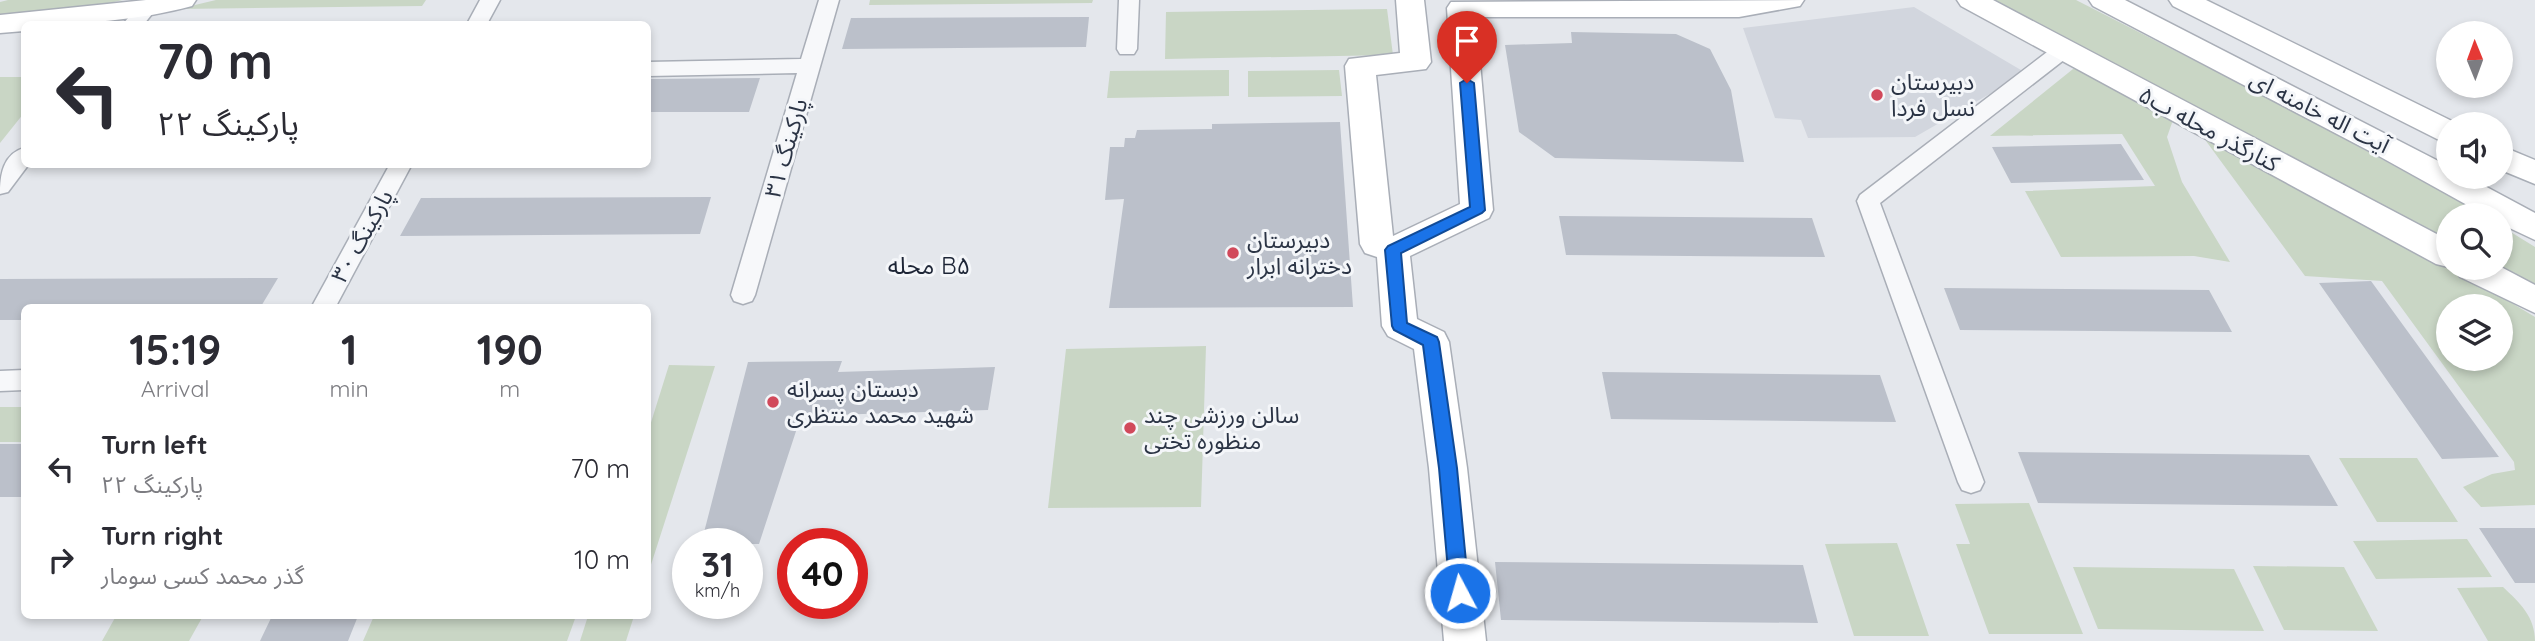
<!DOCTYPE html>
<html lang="en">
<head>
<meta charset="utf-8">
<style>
  :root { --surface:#fff; --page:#f2f2f3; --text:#2b2b33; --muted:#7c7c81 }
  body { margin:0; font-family:Quicksand,"Noto Sans Arabic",sans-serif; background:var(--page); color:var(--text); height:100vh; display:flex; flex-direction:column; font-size:26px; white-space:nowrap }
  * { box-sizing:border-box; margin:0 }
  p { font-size:23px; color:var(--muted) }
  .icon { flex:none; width:38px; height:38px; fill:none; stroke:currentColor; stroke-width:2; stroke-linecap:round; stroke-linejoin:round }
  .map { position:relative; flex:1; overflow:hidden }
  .side { position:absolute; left:21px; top:304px; width:630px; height:315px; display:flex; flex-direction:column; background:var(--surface); border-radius:10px; box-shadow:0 4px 10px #0003 }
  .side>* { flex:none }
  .banner { position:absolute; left:21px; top:21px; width:630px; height:147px; border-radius:10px; box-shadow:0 4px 10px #0003; background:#fff; color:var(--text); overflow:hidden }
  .needle { width:46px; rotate:359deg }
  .tools { position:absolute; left:2436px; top:21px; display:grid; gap:14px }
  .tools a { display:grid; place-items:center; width:77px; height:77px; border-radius:50%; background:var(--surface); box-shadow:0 4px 10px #0003; font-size:35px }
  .speed { position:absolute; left:672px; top:528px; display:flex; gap:14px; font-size:35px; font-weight:700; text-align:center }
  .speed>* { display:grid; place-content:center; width:91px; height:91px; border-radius:50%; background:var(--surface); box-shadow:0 4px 10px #0003; line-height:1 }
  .speed small { font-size:18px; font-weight:400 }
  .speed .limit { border:10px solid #d22; background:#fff; color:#111 }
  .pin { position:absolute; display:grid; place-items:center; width:60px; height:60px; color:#fff; margin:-72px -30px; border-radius:50% 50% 50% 0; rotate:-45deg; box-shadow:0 0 7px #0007 }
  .pin .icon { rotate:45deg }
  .me { position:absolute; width:77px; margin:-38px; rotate:354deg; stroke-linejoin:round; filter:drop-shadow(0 0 5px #0008) }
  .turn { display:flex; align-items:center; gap:24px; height:147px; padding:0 21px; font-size:32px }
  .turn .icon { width:91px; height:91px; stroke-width:2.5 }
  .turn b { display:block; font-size:49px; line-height:60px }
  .eta { display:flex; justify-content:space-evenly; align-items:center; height:119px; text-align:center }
  .eta b { font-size:42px; font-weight:700; line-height:49px }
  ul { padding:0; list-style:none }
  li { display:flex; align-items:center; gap:21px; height:91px; padding:0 21px }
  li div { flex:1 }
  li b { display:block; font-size:26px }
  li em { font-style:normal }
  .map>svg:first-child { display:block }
  .built { fill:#d2d6de }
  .green { fill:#c9d6c5; fill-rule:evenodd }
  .building { fill:#bbc0ca }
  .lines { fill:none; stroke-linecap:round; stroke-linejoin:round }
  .street-casing { stroke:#a9aeb7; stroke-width:3 }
  .secondary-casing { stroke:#a9aeb7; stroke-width:3 }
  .street { fill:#f7f8fa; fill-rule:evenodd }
  .secondary { fill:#fff; fill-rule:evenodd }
  .route { fill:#1a73e8; stroke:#114b97; stroke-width:2 }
  .poi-dot { fill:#d1495b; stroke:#f4f6f9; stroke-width:2.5 }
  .labels { text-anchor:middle; stroke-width:6; stroke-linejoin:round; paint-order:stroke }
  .poi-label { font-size:23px; fill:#2b3445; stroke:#f4f6f9; text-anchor:start }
  .street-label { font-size:23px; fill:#2b3445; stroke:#f4f6f9 }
  .neighbourhood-label { font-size:24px; fill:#1d2536; stroke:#f4f6f9 }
</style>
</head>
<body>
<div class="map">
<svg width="2535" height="641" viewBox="0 0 2535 641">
  <rect width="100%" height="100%" fill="#e4e7ec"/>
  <path class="built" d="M1914,7L2026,73L1915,137L1808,138L1801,120L1775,118L1743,28Z"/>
  <path class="green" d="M8,0H123L77,10L0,17V2Z
    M216,0H426L422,6L178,9Z
    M870,0H1093L1092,3L869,5Z
    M1993,0H2076L2301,115L2484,215H2448V245Z
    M1387,9L1393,55L1165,59L1166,12Z
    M2073,69L2090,70L2173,120L2167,137L2182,182L2230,262L2194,256L2061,257L2025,191L2155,186L2122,134L1990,136Z
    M1229,70V96L1107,98L1110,71Z
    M1339,70L1342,96L1248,97V71Z
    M0,77H24V113L0,143Z
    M2214,134L2455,269L2535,317V505L2481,507L2463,487L2492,474L2515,470L2514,462L2382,281L2305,276L2206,141ZM2448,306H2501V359H2448Z
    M2501,226L2535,247V291L2501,268Z
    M1206,346L1201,507L1048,508L1066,349Z
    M669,365L715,366L648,574V432Z
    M0,407H24V442H0Z
    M2339,458H2417L2458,522H2377Z
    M2029,503L2083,634H1989L1956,544H1970L1955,504Z
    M2467,539L2492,577L2376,579L2353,541Z
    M1897,543L1929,636H1854L1825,544Z
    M2253,566L2344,567L2378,631L2284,630Z
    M2073,567L2234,569L2264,631L2098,629Z
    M2503,587C2520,603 2535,617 2535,641H2488L2457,588Z
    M116,616H203L189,641H102Z
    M374,616H576L567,641H363Z
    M588,616H634L626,641H580Z"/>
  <path class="building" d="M1089,17L1086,47L842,49L851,18Z
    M1571,32L1676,34L1710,49L1731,90L1744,162L1555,158L1519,132L1505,45L1572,43Z
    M760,78L749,112H648V79Z
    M1340,122L1353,307L1109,308L1124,199L1105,200L1110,147H1124L1125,138H1135L1137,130L1212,129V124Z
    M2121,144L2144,180L2011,183L1992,147Z
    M711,197L700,234L400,236L421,198Z
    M1559,216L1812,218L1825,257L1566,255Z
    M278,278L260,308H24V320H0V279Z
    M2371,281L2499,457L2442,459L2319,283Z
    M1944,288L2209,290L2232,332L1960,330Z
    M842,361L838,372L995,367L988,410L801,416L759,544H701L748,362Z
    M1602,372L1880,375L1896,422L1611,419Z
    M0,444H24V497H0Z
    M2018,452L2309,455L2338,506L2038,503Z
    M2479,528H2535V583H2515Z
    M1495,562L1803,565L1818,623L1501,620Z
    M272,616H358L348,641H260Z"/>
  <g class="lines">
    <defs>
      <path id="street" d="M480,0H500L487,24H467Z
        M819,0H839L755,295L752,301L743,304L734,301L731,295L797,73L648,76V62L801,59Z
        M1119,0H1139L1137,49L1134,54H1120L1117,49Z
        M146,3L153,5L156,9L144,24H123L139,5Z
        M2062,44L2069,46L2072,51L2069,56L1880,203L1984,482L1980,490L1971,493L1962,490L1958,482L1857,201L1860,195L2055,46Z
        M24,148V164H29L8,192L0,194C0,175 3,154 24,148Z
        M390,164H412L335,308H311Z
        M24,370V390L0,391V371Z"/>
      <path id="secondary" d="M146,0H196L192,6C136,21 82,24 24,24V31L0,33V15Z
        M1396,0H1424L1431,62L1426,69L1376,75L1393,236L1460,204L1447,8L1451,2L1804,0L1800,6L1739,17H1476L1493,210L1489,218L1410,256L1417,319L1444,332L1449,342L1467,468L1486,641H1444L1429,468L1414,349L1388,336L1382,326L1377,257L1365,253L1360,244L1345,66L1349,59L1400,53Z
        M1957,0H1993L2448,240V267L2436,264L1961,6Z
        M2089,0H2125L2448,166V177H2468L2535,213V240L2501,224V215H2485L2377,155L2093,6Z
        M2169,0H2206L2458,124H2448V142L2437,139L2173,6Z
        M2501,146L2535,160V184L2501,170Z
        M2501,267L2535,285V313L2460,277L2455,268Z"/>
    </defs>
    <use href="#street" class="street-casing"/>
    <use href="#secondary" class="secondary-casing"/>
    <use href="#street" class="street"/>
    <use href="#secondary" class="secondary"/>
  </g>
  <path class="route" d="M1467,79L1474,83L1485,210L1482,213L1401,253L1407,323L1437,337L1439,342L1457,468L1469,593L1466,599L1460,601L1453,599L1450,593L1439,468L1423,345L1394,330L1392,326L1385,250L1388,246L1470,207L1460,83Z"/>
  <g class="poi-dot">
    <circle cx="1877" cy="95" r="7"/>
    <circle cx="1233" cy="253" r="7"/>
    <circle cx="773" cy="402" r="7"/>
    <circle cx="1130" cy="428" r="7"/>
  </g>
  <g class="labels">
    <g class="poi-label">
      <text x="1891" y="90">دبیرستان<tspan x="1891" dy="26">نسل فردا</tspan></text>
      <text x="1247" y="248">دبیرستان<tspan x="1247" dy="26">دخترانه ابرار</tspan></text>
      <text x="787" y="397">دبستان پسرانه<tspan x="787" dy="26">شهید محمد منتظری</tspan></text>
      <text x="1144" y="423">سالن ورزشی چند<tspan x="1144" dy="26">منظوره تختی</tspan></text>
    </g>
    <g class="street-label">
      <text transform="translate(2320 112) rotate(27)" y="8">آیت اله خامنه ای</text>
      <text transform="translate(2209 129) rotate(28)" y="8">کنارگذر محله ب۵</text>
      <text transform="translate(786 148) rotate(-74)" y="8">پارکینگ ۳۱</text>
      <text transform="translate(362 236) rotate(-61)" y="8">پارکینگ ۳۰</text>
    </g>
    <g class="neighbourhood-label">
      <text x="929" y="274">محله B۵</text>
    </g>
  </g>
</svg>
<div class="tools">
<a><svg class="needle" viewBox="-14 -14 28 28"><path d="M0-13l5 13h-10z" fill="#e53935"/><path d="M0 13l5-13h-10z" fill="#7c7c81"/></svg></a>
<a><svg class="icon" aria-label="sound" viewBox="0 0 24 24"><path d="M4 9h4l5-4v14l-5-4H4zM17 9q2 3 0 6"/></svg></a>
<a><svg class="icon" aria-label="search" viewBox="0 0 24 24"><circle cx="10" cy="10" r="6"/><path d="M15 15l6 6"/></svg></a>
<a><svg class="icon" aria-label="layers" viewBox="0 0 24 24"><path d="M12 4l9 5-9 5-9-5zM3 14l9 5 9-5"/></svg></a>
</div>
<div class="speed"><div>31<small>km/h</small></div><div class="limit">40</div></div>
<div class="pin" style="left:1467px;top:83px;background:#d93025"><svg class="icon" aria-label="arrive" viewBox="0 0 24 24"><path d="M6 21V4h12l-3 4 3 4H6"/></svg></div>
<svg class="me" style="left:1460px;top:593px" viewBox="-20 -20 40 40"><circle r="17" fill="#1a73e8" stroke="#fff" stroke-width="3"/><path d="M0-11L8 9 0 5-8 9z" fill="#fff"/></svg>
<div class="banner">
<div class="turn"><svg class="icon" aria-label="left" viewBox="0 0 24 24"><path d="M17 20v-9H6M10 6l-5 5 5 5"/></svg><div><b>70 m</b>پارکینگ ۲۲</div></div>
</div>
<section class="side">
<div class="eta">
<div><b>15:19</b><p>Arrival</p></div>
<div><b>1</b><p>min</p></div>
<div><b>190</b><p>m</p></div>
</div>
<ul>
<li><svg class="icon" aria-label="left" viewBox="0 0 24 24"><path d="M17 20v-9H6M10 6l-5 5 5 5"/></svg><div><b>Turn left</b><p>پارکینگ ۲۲</p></div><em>70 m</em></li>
<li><svg class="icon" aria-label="right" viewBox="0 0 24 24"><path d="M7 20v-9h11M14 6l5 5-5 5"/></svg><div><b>Turn right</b><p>گذر محمد کسی سومار</p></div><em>10 m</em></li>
</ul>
</section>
</div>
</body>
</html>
